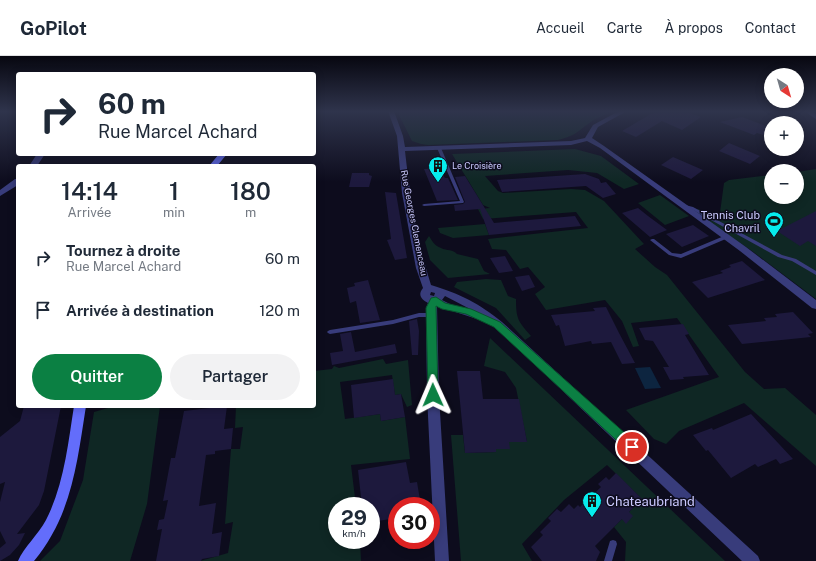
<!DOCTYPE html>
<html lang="fr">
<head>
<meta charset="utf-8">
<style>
  :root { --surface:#fff; --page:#f2f2f3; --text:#1f2937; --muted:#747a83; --line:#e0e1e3; --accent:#0b8043 }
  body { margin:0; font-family:"Public Sans",sans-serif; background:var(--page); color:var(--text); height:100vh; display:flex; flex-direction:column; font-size:15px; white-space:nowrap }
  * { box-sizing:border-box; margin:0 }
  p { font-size:13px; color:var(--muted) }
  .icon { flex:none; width:22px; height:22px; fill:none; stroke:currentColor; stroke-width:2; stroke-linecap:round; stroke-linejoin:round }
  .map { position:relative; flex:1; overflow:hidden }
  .panel { position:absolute; left:16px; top:108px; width:300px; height:244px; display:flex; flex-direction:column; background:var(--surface); border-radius:4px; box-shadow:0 2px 10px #0003 }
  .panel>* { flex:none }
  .banner { position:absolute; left:16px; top:16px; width:300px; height:84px; border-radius:4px; box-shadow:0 2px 10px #0003; background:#fff; color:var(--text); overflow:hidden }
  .needle { width:26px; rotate:143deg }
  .controls { position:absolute; left:764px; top:12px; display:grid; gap:8px }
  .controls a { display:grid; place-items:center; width:40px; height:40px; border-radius:50%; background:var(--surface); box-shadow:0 2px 10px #0003; font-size:20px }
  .speed { position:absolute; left:328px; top:441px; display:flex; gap:8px; font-size:20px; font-weight:700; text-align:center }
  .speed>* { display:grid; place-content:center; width:52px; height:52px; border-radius:50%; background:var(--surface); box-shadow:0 2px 10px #0003; line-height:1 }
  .speed small { font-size:10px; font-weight:400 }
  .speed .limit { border:6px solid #d22; background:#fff; color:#111 }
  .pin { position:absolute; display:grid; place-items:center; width:34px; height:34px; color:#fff; margin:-17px; border:2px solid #fff; border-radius:50%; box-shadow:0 1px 4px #0007 }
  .me { position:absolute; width:44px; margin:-22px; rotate:359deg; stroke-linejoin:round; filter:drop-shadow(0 0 3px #0008) }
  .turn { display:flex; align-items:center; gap:14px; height:84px; padding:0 16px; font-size:18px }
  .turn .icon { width:52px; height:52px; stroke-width:2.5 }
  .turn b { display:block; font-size:28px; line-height:34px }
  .eta { display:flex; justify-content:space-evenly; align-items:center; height:68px; text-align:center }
  .eta b { font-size:24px; font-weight:600; line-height:28px }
  .action { display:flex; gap:8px; margin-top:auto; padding:8px 16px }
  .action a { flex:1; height:46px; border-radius:24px; background:var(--accent); color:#fff; font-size:16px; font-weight:600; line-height:46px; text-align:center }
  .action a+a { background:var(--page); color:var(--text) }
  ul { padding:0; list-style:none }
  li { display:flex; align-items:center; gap:12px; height:52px; padding:0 16px }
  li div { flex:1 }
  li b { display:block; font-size:15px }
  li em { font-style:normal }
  header { display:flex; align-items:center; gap:24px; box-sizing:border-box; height:56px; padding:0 20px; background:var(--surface); border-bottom:1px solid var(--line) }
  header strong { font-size:19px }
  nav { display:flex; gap:22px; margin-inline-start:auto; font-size:14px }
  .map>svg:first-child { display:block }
  .green { fill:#0f2724 }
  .water { fill:#0d2540 }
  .building { fill:#1d193d }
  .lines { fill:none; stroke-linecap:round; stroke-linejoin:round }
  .service { fill:#383c7b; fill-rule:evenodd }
  .minor { fill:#383c7b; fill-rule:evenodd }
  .secondary { fill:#636dfb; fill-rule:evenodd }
  .route { fill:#0b8043; stroke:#07532c }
  .labels { text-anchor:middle; stroke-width:3; stroke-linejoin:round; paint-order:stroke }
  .far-poi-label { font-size:9px; fill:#cac9fe; stroke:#0d0c1d; text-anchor:start }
  .far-street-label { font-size:9px; fill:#cac9fe; stroke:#0d0c1d }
  .poi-label { font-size:11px; fill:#cac9fe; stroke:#0d0c1d; text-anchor:end }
  .near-poi-label { font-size:13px; fill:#cac9fe; stroke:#0d0c1d; text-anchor:start }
</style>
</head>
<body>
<header>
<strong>GoPilot</strong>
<nav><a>Accueil</a><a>Carte</a><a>À propos</a><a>Contact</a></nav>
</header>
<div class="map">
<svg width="816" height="505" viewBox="0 0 816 505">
  <rect width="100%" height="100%" fill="#0d0c1d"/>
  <path class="green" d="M397,55H614C606,59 595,62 588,68C576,77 574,80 558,84L428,89L421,88L412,85Z
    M575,93L601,100L639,128L624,133L597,117L568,114L485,120L498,135L503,137L571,133L585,134L604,145L644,188L635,193L655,211L667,219L745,316L764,333L785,332L816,359V410L744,347L679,375L666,388L654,383L626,354L719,321L677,262L631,267L639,290L633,291L622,265L605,244L546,254L535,238L545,231L528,211L520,213L506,194L492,193L488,183L588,172L576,156L483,163L478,153L490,152L483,149L452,98Z
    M816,113V243L752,195L695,156L698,153L719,164L724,127L729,124L771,119V141H797V116Z
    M660,139L689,160L665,169L638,147Z
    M485,168L489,179L453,182L440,177L438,172Z
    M429,180C432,185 435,190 441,192C447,195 453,193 457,198L478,203L484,215L490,218L448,222L430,204L425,186Z
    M486,223L501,224L508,240L516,243C516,263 518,265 531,280L525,284L496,252L454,231L457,226Z
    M490,282L725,505H625L626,486L614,471L642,443L607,409L564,444L522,488L532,505H461L451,379H463L465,397L496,396V393L509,386H527L516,332L505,316L484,310Z
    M383,303L386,308L408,304L412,349L407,351L401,338L395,339L392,319L340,326L345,363L380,358L381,365L405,361L410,403L351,409L356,450H337V484H360L361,505H200L228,497L233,466L225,468L231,393H240L243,371L235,372L236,350H314V315L332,313L334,310L339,312Z
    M115,350H160L147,448L130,505H40L60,485L83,424L94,356Z"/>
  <path class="water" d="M650,311L661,332L645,333L635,312Z"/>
  <path class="building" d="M656,55H685L701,61L682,74L662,65L636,81L622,75Z
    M742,61L771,72V73L763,79L757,77L754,79L720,66Z
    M729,87L760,100L750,108L719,95Z
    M673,101L703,114L691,123L661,109Z
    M438,112L442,119H443L445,122H448L458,144L437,145L424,113Z
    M352,117H369V119L372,120L369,131H349Z
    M585,118L599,123L601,127L606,126L616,138L603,142L586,130L502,136L497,124Z
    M465,120L494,167L575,160L581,170L489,179L480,153L455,155L454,149L463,148L465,146L455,121Z
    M385,136L396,137L407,202L395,204L387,184L391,183Z
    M638,152L648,160L667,174L650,181L622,157Z
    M816,155V190L808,185L800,190L777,175Z
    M693,169L709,180L682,191L666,178Z
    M505,200L513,215L499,217L490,202Z
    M742,205L765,224L708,242L692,226L723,217L720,215L731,211L729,209Z
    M529,219L535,231L522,235L515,221Z
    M368,224L380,264L360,267L356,245L350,247L347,232L355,230L354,227Z
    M606,251L619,277L635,307L622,308L611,286L592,288L591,285L565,290L559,269L556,270L551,259L595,255L593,252Z
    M793,256L813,277L808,278L811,281L742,288L728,269L766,265L764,262L777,261L775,258Z
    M417,263L419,275L418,299H412L409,265Z
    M683,268L689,278L685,279L709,319L683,321L684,323L670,324L663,311H669L653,285L645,284L639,272Z
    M351,276L355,296L395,288L397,297L332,309L330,297L343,295L340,278Z
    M457,315H480L483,343H519L527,386H509L510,393H496V396L465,397Z
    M393,323L395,339L401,338L405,361L381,365L380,358L354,362L351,329Z
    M24,350H61L44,435L39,449L17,478L25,477L19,489L10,499L0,505V492L6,487L0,475V446L5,426L0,428V381L20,365Z
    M227,350L224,373L233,372L231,393L215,395V398L206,399L199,450L216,447L212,478L222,476L219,500L202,503L201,505H156L162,473L157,474L159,464L164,463L168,444L163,445L171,402H175L184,355Z
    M751,358L793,403L780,408L776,403L758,411L755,408L731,422L708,394L706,395L693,379L712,372L713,374Z
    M406,406L410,427L417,426L421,450H397V462L371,466V450H362L358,414Z
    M616,417L642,443L629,456L633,460L626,468L622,463L595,490L600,496L596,505H542L531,491L543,479L540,476L551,465L548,462L557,453L561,456L569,448L574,453L578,449L580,451L601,431L598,428L606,421L609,424Z"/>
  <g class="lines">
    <path class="service" d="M438,91L441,92L464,146L463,147L424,150L422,149L424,148L460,145L437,92Z
      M684,149H685L693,151L782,199L796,203L816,215V219L792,205L778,201L691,153L684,151Z
      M724,180H726L728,181V182L681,202L669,199L650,184L652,183H654L672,197L681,198Z
      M419,257H431L433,258L434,259L433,260L431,261H419L393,268L330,278L328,277L327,276L328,275L330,274L393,264Z
      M613,484L616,485L617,488L612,505H604L610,485Z"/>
    <path class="minor" d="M388,55H394L403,80L405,91L571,85L585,82L593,69L619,55H627L598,71L592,82L604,90L746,191L816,244V253L812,252L740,195L600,92L587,85L571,89L405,95C410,140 417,186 431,229C461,238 478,247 502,266L758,500L760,505H742L509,284L484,263L480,264L437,250L439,339L449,505H435L427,339L426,252L428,247C422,244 417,239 423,232L416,212L402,137L397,80ZM431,236L435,237L434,240L430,239ZM445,240L470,253L452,249L442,244Z
      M804,55H811L816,58V63Z
      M37,98H45L37,110H29Z
      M15,123H18V129L0,140V134Z"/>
    <path class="secondary" d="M219,98H227L217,110H209Z
      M74,350H86C77,407 72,459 34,505H18C24,491 38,479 46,464C64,429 68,388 74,350Z"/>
  </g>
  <linearGradient id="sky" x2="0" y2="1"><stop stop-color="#070710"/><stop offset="0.44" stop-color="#2f344c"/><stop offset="1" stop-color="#2f344c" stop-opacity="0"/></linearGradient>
  <rect width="816" height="126" fill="url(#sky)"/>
  <path class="route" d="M436,241L445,247L471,253L500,266L636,387L638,391L636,395L632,397L628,395L494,271L466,258L442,253L436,250L438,339L437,342L433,344L429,342L428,339L426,252L431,242Z"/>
  <defs>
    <symbol id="building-pin" viewBox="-11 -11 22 30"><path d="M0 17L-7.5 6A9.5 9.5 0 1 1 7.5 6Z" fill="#06eced" stroke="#0d0c1d"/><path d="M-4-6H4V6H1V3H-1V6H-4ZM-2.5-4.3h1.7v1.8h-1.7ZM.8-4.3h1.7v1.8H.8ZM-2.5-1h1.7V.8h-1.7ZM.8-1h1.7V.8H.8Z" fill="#111"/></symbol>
    <symbol id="stadium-pin" viewBox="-11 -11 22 30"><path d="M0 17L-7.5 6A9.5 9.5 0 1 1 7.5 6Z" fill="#06eced" stroke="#0d0c1d"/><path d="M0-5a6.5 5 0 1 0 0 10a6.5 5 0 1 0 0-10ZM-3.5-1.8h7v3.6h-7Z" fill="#111"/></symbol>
  </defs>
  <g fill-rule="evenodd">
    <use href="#building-pin" x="427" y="99" width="22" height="30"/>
    <use href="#stadium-pin" x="763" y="154" width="22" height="30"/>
    <use href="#building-pin" x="581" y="434" width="22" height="30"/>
  </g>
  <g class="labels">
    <g class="far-poi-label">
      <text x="452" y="113">Le Croisière</text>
    </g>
    <g class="far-street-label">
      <text transform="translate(414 167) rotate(79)" y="3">Rue Georges Clemenceau</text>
    </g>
    <g class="poi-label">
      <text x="760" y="163">Tennis Club<tspan x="760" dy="13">Chavril</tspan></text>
    </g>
    <g class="near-poi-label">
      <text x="606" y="450">Chateaubriand</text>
    </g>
  </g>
</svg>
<div class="controls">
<a><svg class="needle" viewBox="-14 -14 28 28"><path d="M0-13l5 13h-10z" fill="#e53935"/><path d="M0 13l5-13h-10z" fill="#747a83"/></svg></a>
<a>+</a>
<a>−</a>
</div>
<div class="speed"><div>29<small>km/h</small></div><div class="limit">30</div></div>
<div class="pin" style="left:632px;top:391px;background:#d93025"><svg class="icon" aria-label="arrive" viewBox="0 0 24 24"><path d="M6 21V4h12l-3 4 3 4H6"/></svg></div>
<svg class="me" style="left:433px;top:339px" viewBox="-20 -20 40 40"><path d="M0-17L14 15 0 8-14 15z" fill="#0b8043" stroke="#fff" stroke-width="4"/></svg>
<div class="banner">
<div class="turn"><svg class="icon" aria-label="right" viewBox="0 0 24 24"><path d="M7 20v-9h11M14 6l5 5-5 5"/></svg><div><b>60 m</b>Rue Marcel Achard</div></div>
</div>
<section class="panel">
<div class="eta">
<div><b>14:14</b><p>Arrivée</p></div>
<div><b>1</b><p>min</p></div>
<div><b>180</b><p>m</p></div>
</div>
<ul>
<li><svg class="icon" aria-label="right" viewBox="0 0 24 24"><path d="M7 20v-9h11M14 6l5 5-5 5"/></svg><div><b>Tournez à droite</b><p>Rue Marcel Achard</p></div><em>60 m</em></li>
<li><svg class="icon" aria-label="arrive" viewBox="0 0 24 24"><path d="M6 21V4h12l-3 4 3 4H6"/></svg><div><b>Arrivée à destination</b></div><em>120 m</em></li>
</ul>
<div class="action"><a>Quitter</a><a>Partager</a></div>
</section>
</div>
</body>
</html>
